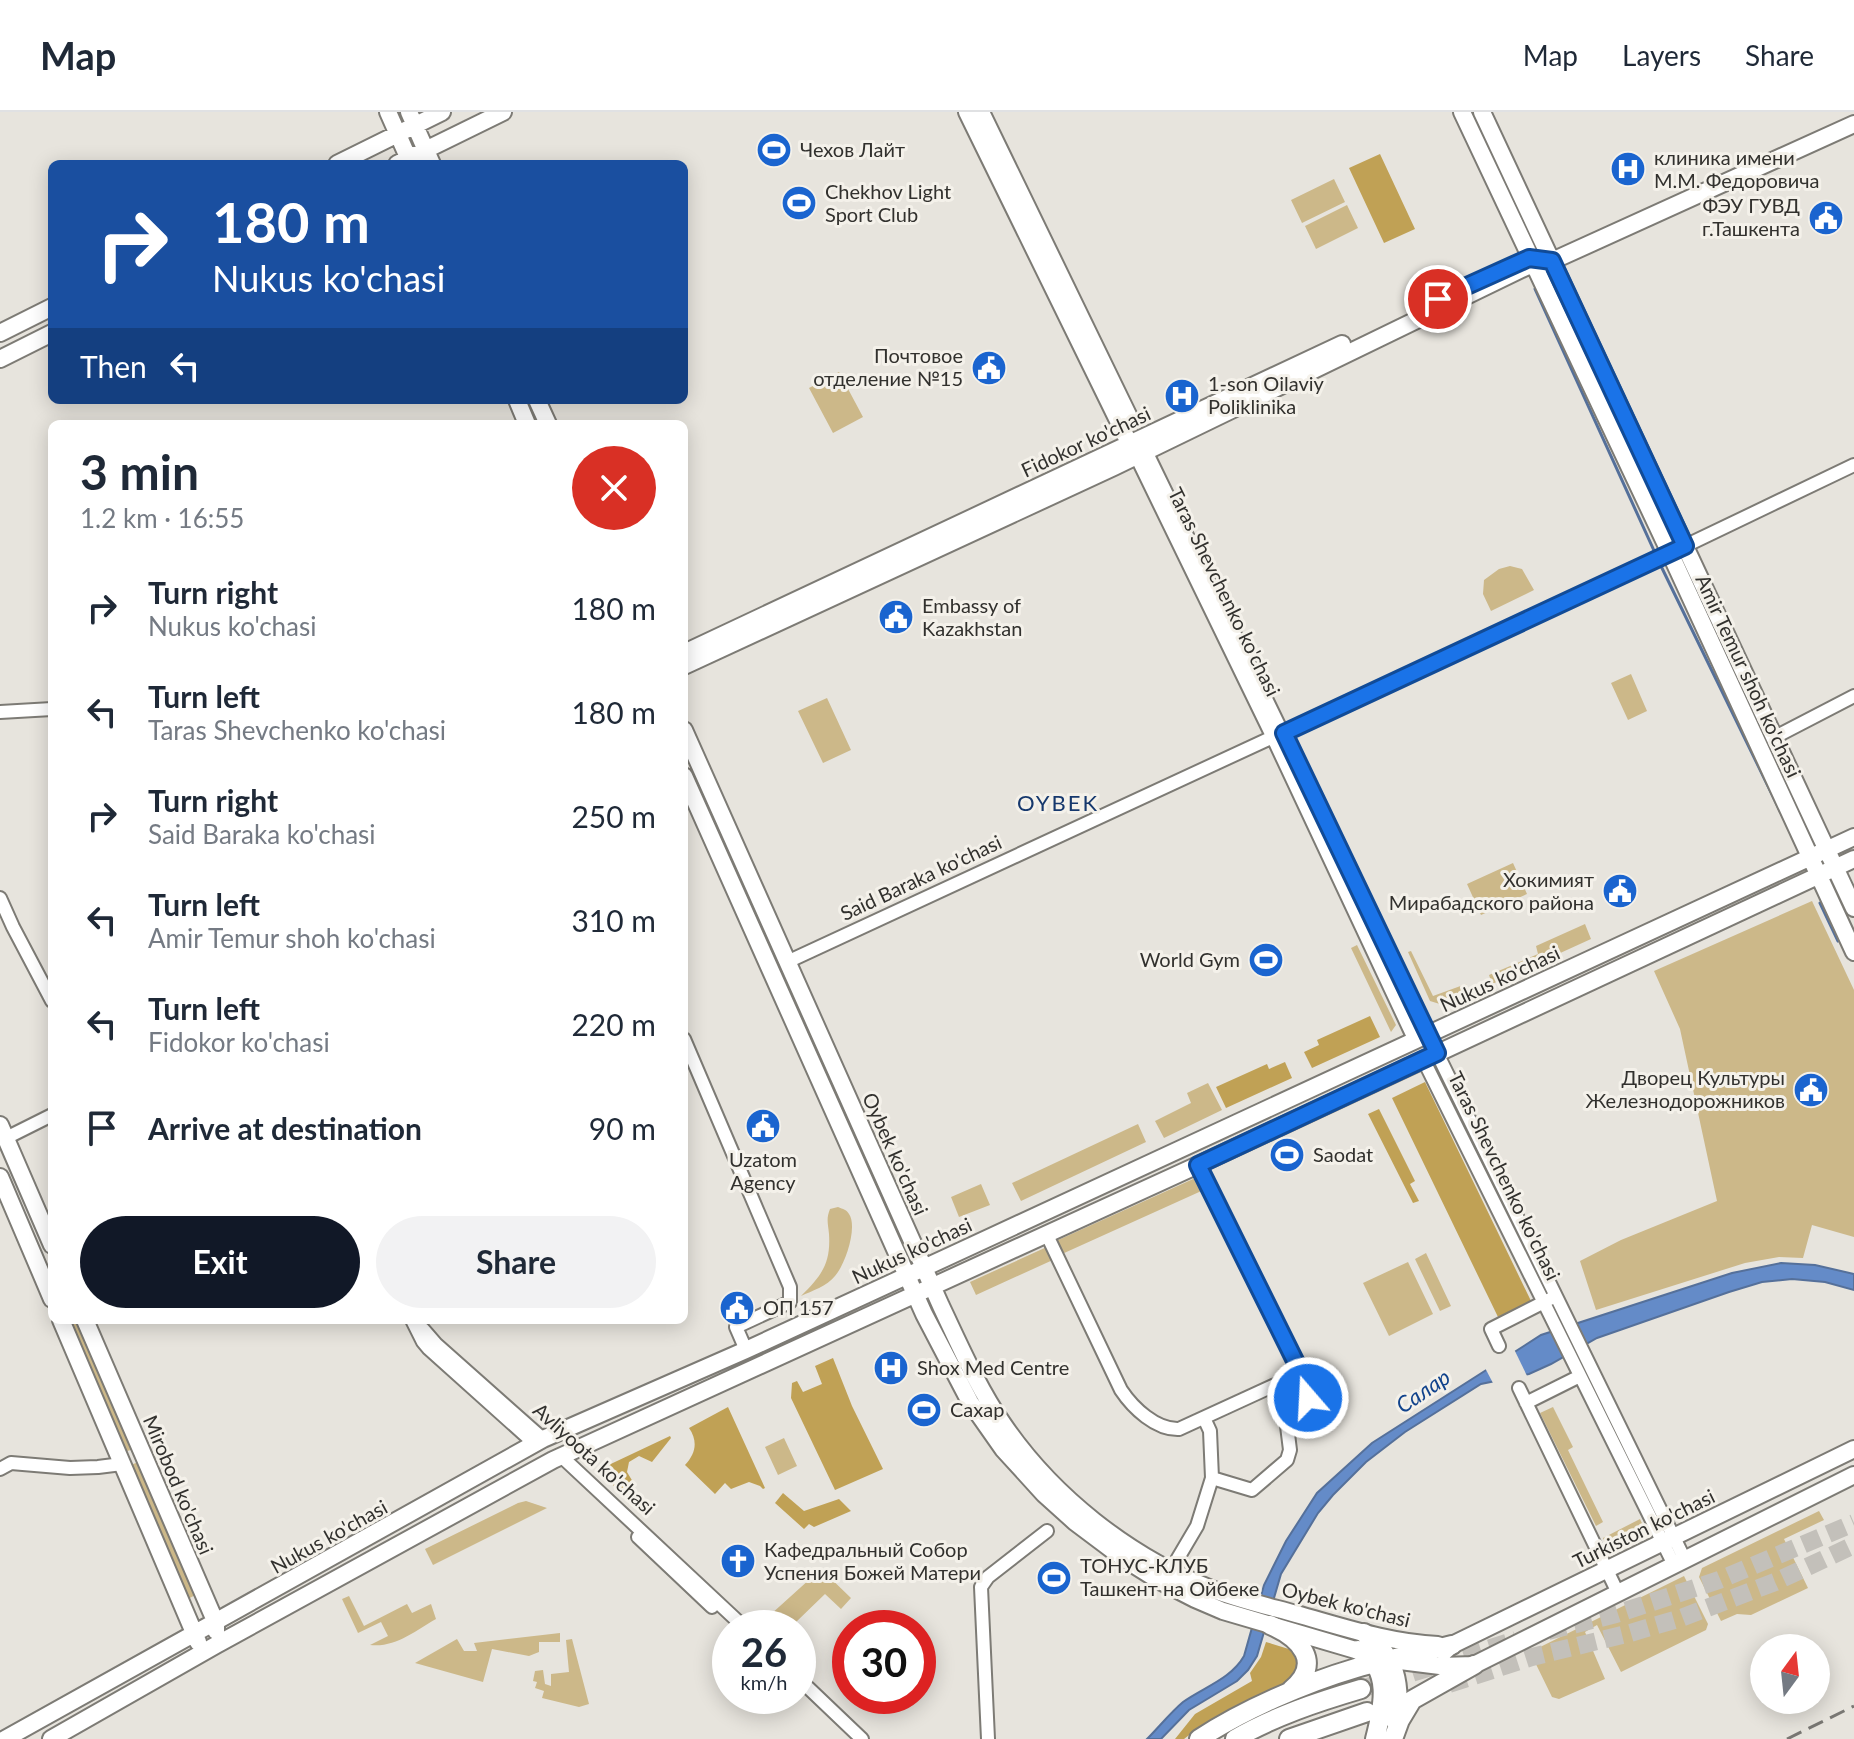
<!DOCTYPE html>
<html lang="en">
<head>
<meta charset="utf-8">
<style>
  :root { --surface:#fff; --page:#f2f2f3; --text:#1f2937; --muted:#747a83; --line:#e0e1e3; --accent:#111827 }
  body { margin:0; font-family:Lato,sans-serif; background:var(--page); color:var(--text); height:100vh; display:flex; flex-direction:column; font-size:30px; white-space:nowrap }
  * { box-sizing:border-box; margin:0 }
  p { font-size:26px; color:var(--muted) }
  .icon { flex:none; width:44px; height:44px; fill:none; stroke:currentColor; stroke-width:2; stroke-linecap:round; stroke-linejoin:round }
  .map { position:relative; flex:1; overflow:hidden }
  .drawer { position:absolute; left:48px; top:308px; width:640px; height:904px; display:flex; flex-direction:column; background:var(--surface); border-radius:12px; box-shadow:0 4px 20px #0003 }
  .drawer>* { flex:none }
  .banner { position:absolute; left:48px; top:48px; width:640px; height:244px; border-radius:12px; box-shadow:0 4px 20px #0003; background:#1a4fa0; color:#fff; overflow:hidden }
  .needle { width:52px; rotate:15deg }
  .buttons { position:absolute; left:1750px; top:1522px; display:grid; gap:16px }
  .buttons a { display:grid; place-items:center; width:80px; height:80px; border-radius:50%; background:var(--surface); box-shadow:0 4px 20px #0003; font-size:40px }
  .speed { position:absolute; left:712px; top:1498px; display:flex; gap:16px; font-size:40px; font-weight:700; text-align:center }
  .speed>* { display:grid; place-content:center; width:104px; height:104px; border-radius:50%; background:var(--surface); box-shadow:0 4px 20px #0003; line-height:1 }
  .speed small { font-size:20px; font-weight:400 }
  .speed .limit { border:12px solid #d22; background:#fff; color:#111 }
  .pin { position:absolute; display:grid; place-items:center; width:68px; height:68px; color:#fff; margin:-34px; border:4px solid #fff; border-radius:50%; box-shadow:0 2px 8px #0007 }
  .me { position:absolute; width:88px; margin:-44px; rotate:341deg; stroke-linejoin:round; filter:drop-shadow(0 0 6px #0008) }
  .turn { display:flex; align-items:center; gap:28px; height:168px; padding:0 32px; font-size:36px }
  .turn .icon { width:104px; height:104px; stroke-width:2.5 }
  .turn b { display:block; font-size:56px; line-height:68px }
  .then { display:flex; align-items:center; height:76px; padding:0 32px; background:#0003; gap:16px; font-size:30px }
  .round { display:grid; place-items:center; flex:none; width:84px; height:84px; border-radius:42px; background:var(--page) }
  .summary { display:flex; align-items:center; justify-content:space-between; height:136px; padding:0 32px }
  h1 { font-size:48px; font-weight:700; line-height:60px }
  .primary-button { display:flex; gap:16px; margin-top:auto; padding:16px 32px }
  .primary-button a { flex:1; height:92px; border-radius:48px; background:var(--accent); color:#fff; font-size:32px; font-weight:700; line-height:92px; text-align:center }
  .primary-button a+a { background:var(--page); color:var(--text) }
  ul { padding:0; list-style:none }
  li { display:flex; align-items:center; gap:24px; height:104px; padding:0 32px }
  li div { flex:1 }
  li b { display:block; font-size:30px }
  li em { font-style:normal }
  header { display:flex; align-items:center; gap:48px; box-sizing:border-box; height:112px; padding:0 40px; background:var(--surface); border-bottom:2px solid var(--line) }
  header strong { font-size:38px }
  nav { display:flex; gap:44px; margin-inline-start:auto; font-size:28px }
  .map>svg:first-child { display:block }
  .green { fill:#ccb889 }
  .forest { fill:#c0a155 }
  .water { fill:#648bc8; stroke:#55709a; stroke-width:2 }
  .pier { fill:#e7e4dd }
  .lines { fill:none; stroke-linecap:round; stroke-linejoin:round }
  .stream { stroke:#55709a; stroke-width:3 }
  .highway-tunnel { stroke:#c3c0ba; stroke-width:18; stroke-dasharray:18 9; stroke-linecap:butt }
  .minor-casing { stroke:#7d7b75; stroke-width:16 }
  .major-casing { stroke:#7d7b75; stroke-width:20 }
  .highway-casing { stroke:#7d7b75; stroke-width:22 }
  .minor { stroke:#fff; stroke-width:12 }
  .major { stroke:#fff; stroke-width:16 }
  .highway { stroke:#fff; stroke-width:18 }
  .rail { stroke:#797773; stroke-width:3; stroke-dasharray:16 8; stroke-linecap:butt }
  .route-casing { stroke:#114b97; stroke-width:20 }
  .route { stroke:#1a73e8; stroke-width:14 }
  .labels { text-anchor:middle; stroke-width:6; stroke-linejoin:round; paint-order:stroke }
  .poi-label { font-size:20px; fill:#32312e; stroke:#f4f1ea; text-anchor:start }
  .street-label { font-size:20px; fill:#32312e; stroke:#f4f1ea }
  .neighbourhood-label { font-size:22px; letter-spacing:2px; fill:#16386d; stroke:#f4f1ea }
  .water-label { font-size:22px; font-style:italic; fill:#11438c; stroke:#f4f1ea }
</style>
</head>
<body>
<header>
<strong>Map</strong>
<nav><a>Map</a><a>Layers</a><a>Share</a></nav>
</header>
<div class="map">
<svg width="1854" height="1627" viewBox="0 0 1854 1627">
  <rect width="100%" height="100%" fill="#e7e4dd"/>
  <path class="green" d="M1334,67L1345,90L1302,111L1291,88Z
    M1347,93L1358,116L1316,137L1305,114Z
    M839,260L863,305L833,321L809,276Z
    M1510,454L1522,457L1534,478L1491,499L1483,482L1484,468L1499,457Z
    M1631,562L1647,599L1628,608L1611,571Z
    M827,586L851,638L823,651L798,599Z
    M1513,751L1527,782L1481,803L1467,772Z
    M1812,789L1854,878V1125L1812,1113L1803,1146L1779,1145L1745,1151L1596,1198L1580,1149L1621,1128L1717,1089L1680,917L1654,859Z
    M1585,812L1591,827L1492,872L1489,863L1538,842L1536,834Z
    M1357,833L1396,913L1391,920L1351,836Z
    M1411,839L1433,884L1466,872L1470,882L1443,893L1430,889L1408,840Z
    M1208,971L1222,998L1164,1026L1155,1009L1191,991L1187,981Z
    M1138,1012L1146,1030L1021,1089L1012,1071Z
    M1202,1063L1208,1076L1062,1142L1056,1129Z
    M981,1072L990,1093L959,1105L951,1085Z
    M838,1095C843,1097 847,1098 849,1102C858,1115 845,1153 835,1164C827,1174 812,1179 801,1184C821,1164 831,1152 829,1122C828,1111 826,1107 830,1097Z
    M1049,1134L1055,1147L976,1183L970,1170Z
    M1426,1141L1451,1194L1440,1199L1415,1147Z
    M1408,1150L1433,1202L1389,1224L1363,1171Z
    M66,1208H77L134,1337L124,1340Z
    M1553,1295L1573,1335L1568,1338L1603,1410L1596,1414L1540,1301Z
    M784,1326L797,1354L778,1363L765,1335Z
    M139,1350L197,1482L188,1487L130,1353Z
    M526,1389L547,1396L433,1453L425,1437L518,1391Z
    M1819,1399L1824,1408L1784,1427L1808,1476L1751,1503L1737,1502L1721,1509L1699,1465L1702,1456Z
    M1640,1407L1648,1424L1611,1442L1603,1426Z
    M821,1457L851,1486L841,1497L825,1482L795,1511L790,1507L780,1516H763L760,1512Z
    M1684,1464L1708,1512L1706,1518L1621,1560L1597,1513L1585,1520L1605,1567L1559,1587L1552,1585L1530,1540Z
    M349,1484L364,1514L407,1492L412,1501L431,1492L436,1507C415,1519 395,1536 370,1533L388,1524L381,1510L358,1521L342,1487Z
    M560,1521V1530H539V1540L529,1544L492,1537L483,1570L415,1551L457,1527L464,1539H477L474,1531Z
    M572,1527L589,1592L579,1595L542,1586L544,1579L535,1576L537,1570L533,1569L535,1559L543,1558L545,1572L551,1574V1562L569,1560L566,1528Z"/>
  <path class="forest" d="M1380,42L1415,117L1384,131L1349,56Z
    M1370,904L1380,925L1312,956L1304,940L1319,933L1317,928Z
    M1285,950L1292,966L1226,996L1216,975L1267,952L1269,957Z
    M1425,970L1531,1189L1498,1205L1392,986Z
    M1379,997L1415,1069L1410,1072L1419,1089L1413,1091L1368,1002Z
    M833,1246L852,1294L883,1357L835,1378L791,1286L792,1271L797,1269L803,1280L822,1272L815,1254Z
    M728,1295L765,1376L763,1377L760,1374L749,1370L731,1377L725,1371L715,1382L685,1353C696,1341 698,1329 689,1316Z
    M670,1324L671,1326L652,1350L639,1344L629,1350L627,1360L633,1370L621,1381L598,1358Z
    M783,1381L804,1399L839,1387L851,1399L814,1415L809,1412L804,1417L775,1391Z
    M1266,1530L1292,1538L1299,1556L1289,1572L1237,1595L1201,1614L1184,1627H1175L1195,1602L1252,1569L1250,1561L1261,1545Z"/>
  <path class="water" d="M1781,1151L1815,1153L1854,1162V1178L1825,1170L1792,1167L1762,1170L1729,1180L1597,1226L1551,1252L1529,1262L1481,1272L1405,1320L1366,1350L1333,1383L1318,1401L1281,1462L1257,1544L1248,1558L1237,1569L1189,1598L1161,1627H1147C1159,1615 1170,1601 1183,1590C1204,1575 1231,1567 1244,1544L1264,1473L1286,1429L1317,1381L1372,1331L1541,1223L1732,1161Z"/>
  <path class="pier" d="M1513,1235L1528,1266L1494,1273L1484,1254Z"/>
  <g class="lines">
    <path class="stream" d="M1535,177L1656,443
      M1659,450L1785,709
      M1820,791L1838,829"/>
    <path class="highway-tunnel" d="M1548,1519L1616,1502L1719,1468L1854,1411
      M1449,1572L1532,1545L1630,1521L1681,1506L1775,1470L1854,1433
      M1361,1577L1516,1528"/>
    <defs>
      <path id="minor" d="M1146,339L1429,923
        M1136,344L1273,626L1415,929
        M1685,434L1854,353
        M0,600L52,597
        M1775,625L1854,584
        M0,786L13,815L52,889
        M787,850L1670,441
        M684,927L790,1175V1190L736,1215L746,1238
        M1437,941L1685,1448
        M1423,947L1674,1453
        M6,1026L52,1003
        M1046,1121L1121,1278C1133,1296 1156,1318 1179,1317L1301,1261
        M412,1208L423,1230L428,1236L535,1332
        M423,1217L436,1232L543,1327
        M1499,1234L1491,1217L1550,1187
        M1519,1276L1618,1481
        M1526,1291L1580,1264
        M1204,1306L1210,1319L1212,1366
        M561,1344L745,1516
        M0,1357L11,1351L70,1356L98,1355L122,1352
        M638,1425L712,1495
        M1171,1458L1197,1414L1212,1366L1252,1378L1287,1348L1290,1338L1287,1314L1307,1289L1310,1280L1198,1053
        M798,1566L862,1627
        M988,1627L981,1475L988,1465L1047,1419"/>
      <path id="major" d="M388,0L411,52
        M409,0L432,52
        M967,0L1133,339
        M981,0L1131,309
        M1462,0L1670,441L1854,840
        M1482,0L1854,796
        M337,52L442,0
        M397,52L503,0
        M0,221L52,195
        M0,247L52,221
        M517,288L527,312
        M537,288L548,312
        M684,541L1342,232
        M684,554L1114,355L1503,166L1526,155L1552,149L1854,12
        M684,618L941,1194C960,1234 978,1276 1003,1312C1052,1384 1128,1444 1209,1476C1237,1487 1267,1494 1296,1502C1343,1515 1390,1531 1438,1533
        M684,664L924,1202L970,1290L1003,1337L1044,1382L1075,1410L1123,1446L1158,1468L1195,1487L1223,1499L1369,1542
        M0,1013L52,1133
        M0,1065L52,1187
        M61,1208L198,1530
        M85,1208L216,1511V1519
        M1444,1540L1452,1533L1854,1337
        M1392,1548L1440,1554L1474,1553L1854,1363
        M5,1627L543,1327L746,1238L954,1142L1854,725
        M51,1627L216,1533L553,1348L1198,1053L1854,747"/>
      <path id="highway" d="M1270,1513C1300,1526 1324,1551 1291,1578
        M1364,1521C1396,1544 1401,1572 1396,1610
        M1358,1538C1393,1555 1383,1596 1375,1627
        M1199,1627C1243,1598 1305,1571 1356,1556C1387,1547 1420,1541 1452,1533
        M1235,1627C1275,1604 1317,1590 1361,1577
        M1289,1627L1367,1600
        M1393,1627L1400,1608L1412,1588L1474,1553"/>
    </defs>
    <use href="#minor" class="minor-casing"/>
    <use href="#major" class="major-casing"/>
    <use href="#highway" class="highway-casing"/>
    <use href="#minor" class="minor"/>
    <use href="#major" class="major"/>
    <use href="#highway" class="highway"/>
    <path class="rail" d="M1787,1627L1854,1594"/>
  </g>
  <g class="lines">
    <defs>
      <path id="route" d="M1308,1286L1309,1277L1198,1053L1437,941L1284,621L1685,434L1552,149L1529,146L1438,187"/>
    </defs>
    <use href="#route" class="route-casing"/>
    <use href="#route" class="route"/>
  </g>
  <defs>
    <symbol id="stadium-disc" viewBox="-11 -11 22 22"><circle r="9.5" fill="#1a64cf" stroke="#f4f1ea"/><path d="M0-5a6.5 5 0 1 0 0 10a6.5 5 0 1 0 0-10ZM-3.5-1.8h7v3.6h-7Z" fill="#fff"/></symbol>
    <symbol id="hospital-disc" viewBox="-11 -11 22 22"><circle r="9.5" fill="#1a64cf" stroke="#f4f1ea"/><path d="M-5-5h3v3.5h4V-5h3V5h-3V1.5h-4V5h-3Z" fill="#fff"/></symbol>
    <symbol id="civic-disc" viewBox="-11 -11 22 22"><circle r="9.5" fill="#1a64cf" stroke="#f4f1ea"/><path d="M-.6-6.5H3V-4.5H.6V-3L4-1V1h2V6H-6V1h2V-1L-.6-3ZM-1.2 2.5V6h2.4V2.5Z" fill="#fff"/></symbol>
    <symbol id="church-disc" viewBox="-11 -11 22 22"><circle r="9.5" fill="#1a64cf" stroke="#f4f1ea"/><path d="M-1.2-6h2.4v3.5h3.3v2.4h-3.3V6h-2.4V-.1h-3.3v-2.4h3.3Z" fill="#fff"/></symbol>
  </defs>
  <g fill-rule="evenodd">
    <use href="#stadium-disc" x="754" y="18" width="40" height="40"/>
    <use href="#hospital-disc" x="1608" y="37" width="40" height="40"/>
    <use href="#stadium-disc" x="779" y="71" width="40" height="40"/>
    <use href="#civic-disc" x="1806" y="86" width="40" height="40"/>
    <use href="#civic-disc" x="969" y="236" width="40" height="40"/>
    <use href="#hospital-disc" x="1162" y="264" width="40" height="40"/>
    <use href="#civic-disc" x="876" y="485" width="40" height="40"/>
    <use href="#civic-disc" x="1600" y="759" width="40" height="40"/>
    <use href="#stadium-disc" x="1246" y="828" width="40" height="40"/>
    <use href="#civic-disc" x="1791" y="958" width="40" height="40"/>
    <use href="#civic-disc" x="743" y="994" width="40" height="40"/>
    <use href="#stadium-disc" x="1267" y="1023" width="40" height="40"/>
    <use href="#civic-disc" x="717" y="1176" width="40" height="40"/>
    <use href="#hospital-disc" x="871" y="1236" width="40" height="40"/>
    <use href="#stadium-disc" x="904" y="1278" width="40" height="40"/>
    <use href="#church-disc" x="718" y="1429" width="40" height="40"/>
    <use href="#stadium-disc" x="1034" y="1446" width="40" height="40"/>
  </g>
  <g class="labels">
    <g class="poi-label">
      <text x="800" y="45">Чехов Лайт</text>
      <text x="1654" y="53">клиника имени<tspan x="1654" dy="23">М.М. Федоровича</tspan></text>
      <text x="825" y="87">Chekhov Light<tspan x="825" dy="23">Sport Club</tspan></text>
      <text x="1800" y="101" text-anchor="end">ФЭУ ГУВД<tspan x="1800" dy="23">г.Ташкента</tspan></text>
      <text x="963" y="251" text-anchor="end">Почтовое<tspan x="963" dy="23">отделение №15</tspan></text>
      <text x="1208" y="279">1-son Oilaviy<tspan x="1208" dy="23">Poliklinika</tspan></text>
      <text x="922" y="501">Embassy of<tspan x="922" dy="23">Kazakhstan</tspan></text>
      <text x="1594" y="775" text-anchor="end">Хокимият<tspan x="1594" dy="23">Мирабадского района</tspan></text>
      <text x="1240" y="855" text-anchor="end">World Gym</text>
      <text x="1785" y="973" text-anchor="end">Дворец Культуры<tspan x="1785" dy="23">Железнодорожников</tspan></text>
      <text x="1313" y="1050">Saodat</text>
      <text x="763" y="1055" text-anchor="middle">Uzatom<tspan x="763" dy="23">Agency</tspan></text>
      <text x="763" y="1203">ОП 157</text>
      <text x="917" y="1263">Shox Med Centre</text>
      <text x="950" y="1305">Сахар</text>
      <text x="764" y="1445">Кафедральный Собор<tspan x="764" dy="23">Успения Божeй Матери</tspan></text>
      <text x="1080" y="1461">ТОНУС-КЛУБ<tspan x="1080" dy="23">Ташкент на Ойбеке</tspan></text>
    </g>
    <g class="street-label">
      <text transform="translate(1086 330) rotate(-25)" y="7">Fidokor ko'chasi</text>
      <text transform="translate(1224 480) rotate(64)" y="7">Taras Shevchenko ko'chasi</text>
      <text transform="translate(1748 564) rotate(65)" y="7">Amir Temur shoh ko'chasi</text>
      <text transform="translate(921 766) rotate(-25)" y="7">Said Baraka ko'chasi</text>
      <text transform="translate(1500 867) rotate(-25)" y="7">Nukus ko'chasi</text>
      <text transform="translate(895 1042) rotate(66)" y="7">Oybek ko'chasi</text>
      <text transform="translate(1504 1064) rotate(64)" y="7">Taras Shevchenko ko'chasi</text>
      <text transform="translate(912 1139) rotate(-25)" y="7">Nukus ko'chasi</text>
      <text transform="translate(594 1347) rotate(42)" y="7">Avliyoota ko'chasi</text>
      <text transform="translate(178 1373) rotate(67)" y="7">Mirobod ko'chasi</text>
      <text transform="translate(1644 1417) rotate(-26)" y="7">Turkiston ko'chasi</text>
      <text transform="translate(329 1425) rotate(-29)" y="7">Nukus ko'chasi</text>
      <text transform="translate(1346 1493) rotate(14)" y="7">Oybek ko'chasi</text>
    </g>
    <g class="neighbourhood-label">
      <text x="1058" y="699">OYBEK</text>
    </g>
    <g class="water-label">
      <text transform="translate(1423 1279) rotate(-34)" y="8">Салар</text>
    </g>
  </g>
</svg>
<div class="buttons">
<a><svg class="needle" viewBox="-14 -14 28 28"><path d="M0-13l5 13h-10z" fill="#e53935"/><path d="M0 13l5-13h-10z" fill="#747a83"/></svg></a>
</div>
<div class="speed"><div>26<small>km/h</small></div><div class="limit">30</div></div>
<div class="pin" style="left:1438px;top:187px;background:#d93025"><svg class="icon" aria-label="arrive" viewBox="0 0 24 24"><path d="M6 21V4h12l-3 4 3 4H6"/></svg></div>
<svg class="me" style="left:1308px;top:1286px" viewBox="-20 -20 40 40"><circle r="17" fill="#1a73e8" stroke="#fff" stroke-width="3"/><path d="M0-11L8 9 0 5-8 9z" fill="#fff"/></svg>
<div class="banner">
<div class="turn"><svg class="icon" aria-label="right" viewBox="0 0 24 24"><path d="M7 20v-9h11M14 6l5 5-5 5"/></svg><div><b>180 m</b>Nukus ko'chasi</div></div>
<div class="then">Then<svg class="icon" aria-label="left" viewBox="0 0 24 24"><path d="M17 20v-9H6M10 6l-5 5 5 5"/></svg></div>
</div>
<section class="drawer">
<div class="summary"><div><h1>3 min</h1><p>1.2 km · 16:55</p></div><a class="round" style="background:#d93025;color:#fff"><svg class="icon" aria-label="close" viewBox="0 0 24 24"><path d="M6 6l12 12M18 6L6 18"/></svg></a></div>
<ul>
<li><svg class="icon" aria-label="right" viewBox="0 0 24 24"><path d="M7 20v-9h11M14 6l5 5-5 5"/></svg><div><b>Turn right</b><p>Nukus ko'chasi</p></div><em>180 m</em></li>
<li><svg class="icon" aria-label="left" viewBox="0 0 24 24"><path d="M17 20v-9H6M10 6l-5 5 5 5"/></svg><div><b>Turn left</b><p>Taras Shevchenko ko'chasi</p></div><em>180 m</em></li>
<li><svg class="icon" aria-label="right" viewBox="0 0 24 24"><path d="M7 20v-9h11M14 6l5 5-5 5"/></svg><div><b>Turn right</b><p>Said Baraka ko'chasi</p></div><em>250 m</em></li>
<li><svg class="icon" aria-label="left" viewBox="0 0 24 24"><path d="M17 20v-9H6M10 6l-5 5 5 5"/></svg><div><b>Turn left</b><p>Amir Temur shoh ko'chasi</p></div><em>310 m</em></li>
<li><svg class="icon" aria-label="left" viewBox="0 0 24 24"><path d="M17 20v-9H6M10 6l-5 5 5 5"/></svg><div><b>Turn left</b><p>Fidokor ko'chasi</p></div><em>220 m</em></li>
<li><svg class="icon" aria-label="arrive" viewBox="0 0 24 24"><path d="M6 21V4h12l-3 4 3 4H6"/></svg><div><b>Arrive at destination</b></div><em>90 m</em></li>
</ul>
<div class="primary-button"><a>Exit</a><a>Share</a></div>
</section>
</div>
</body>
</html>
